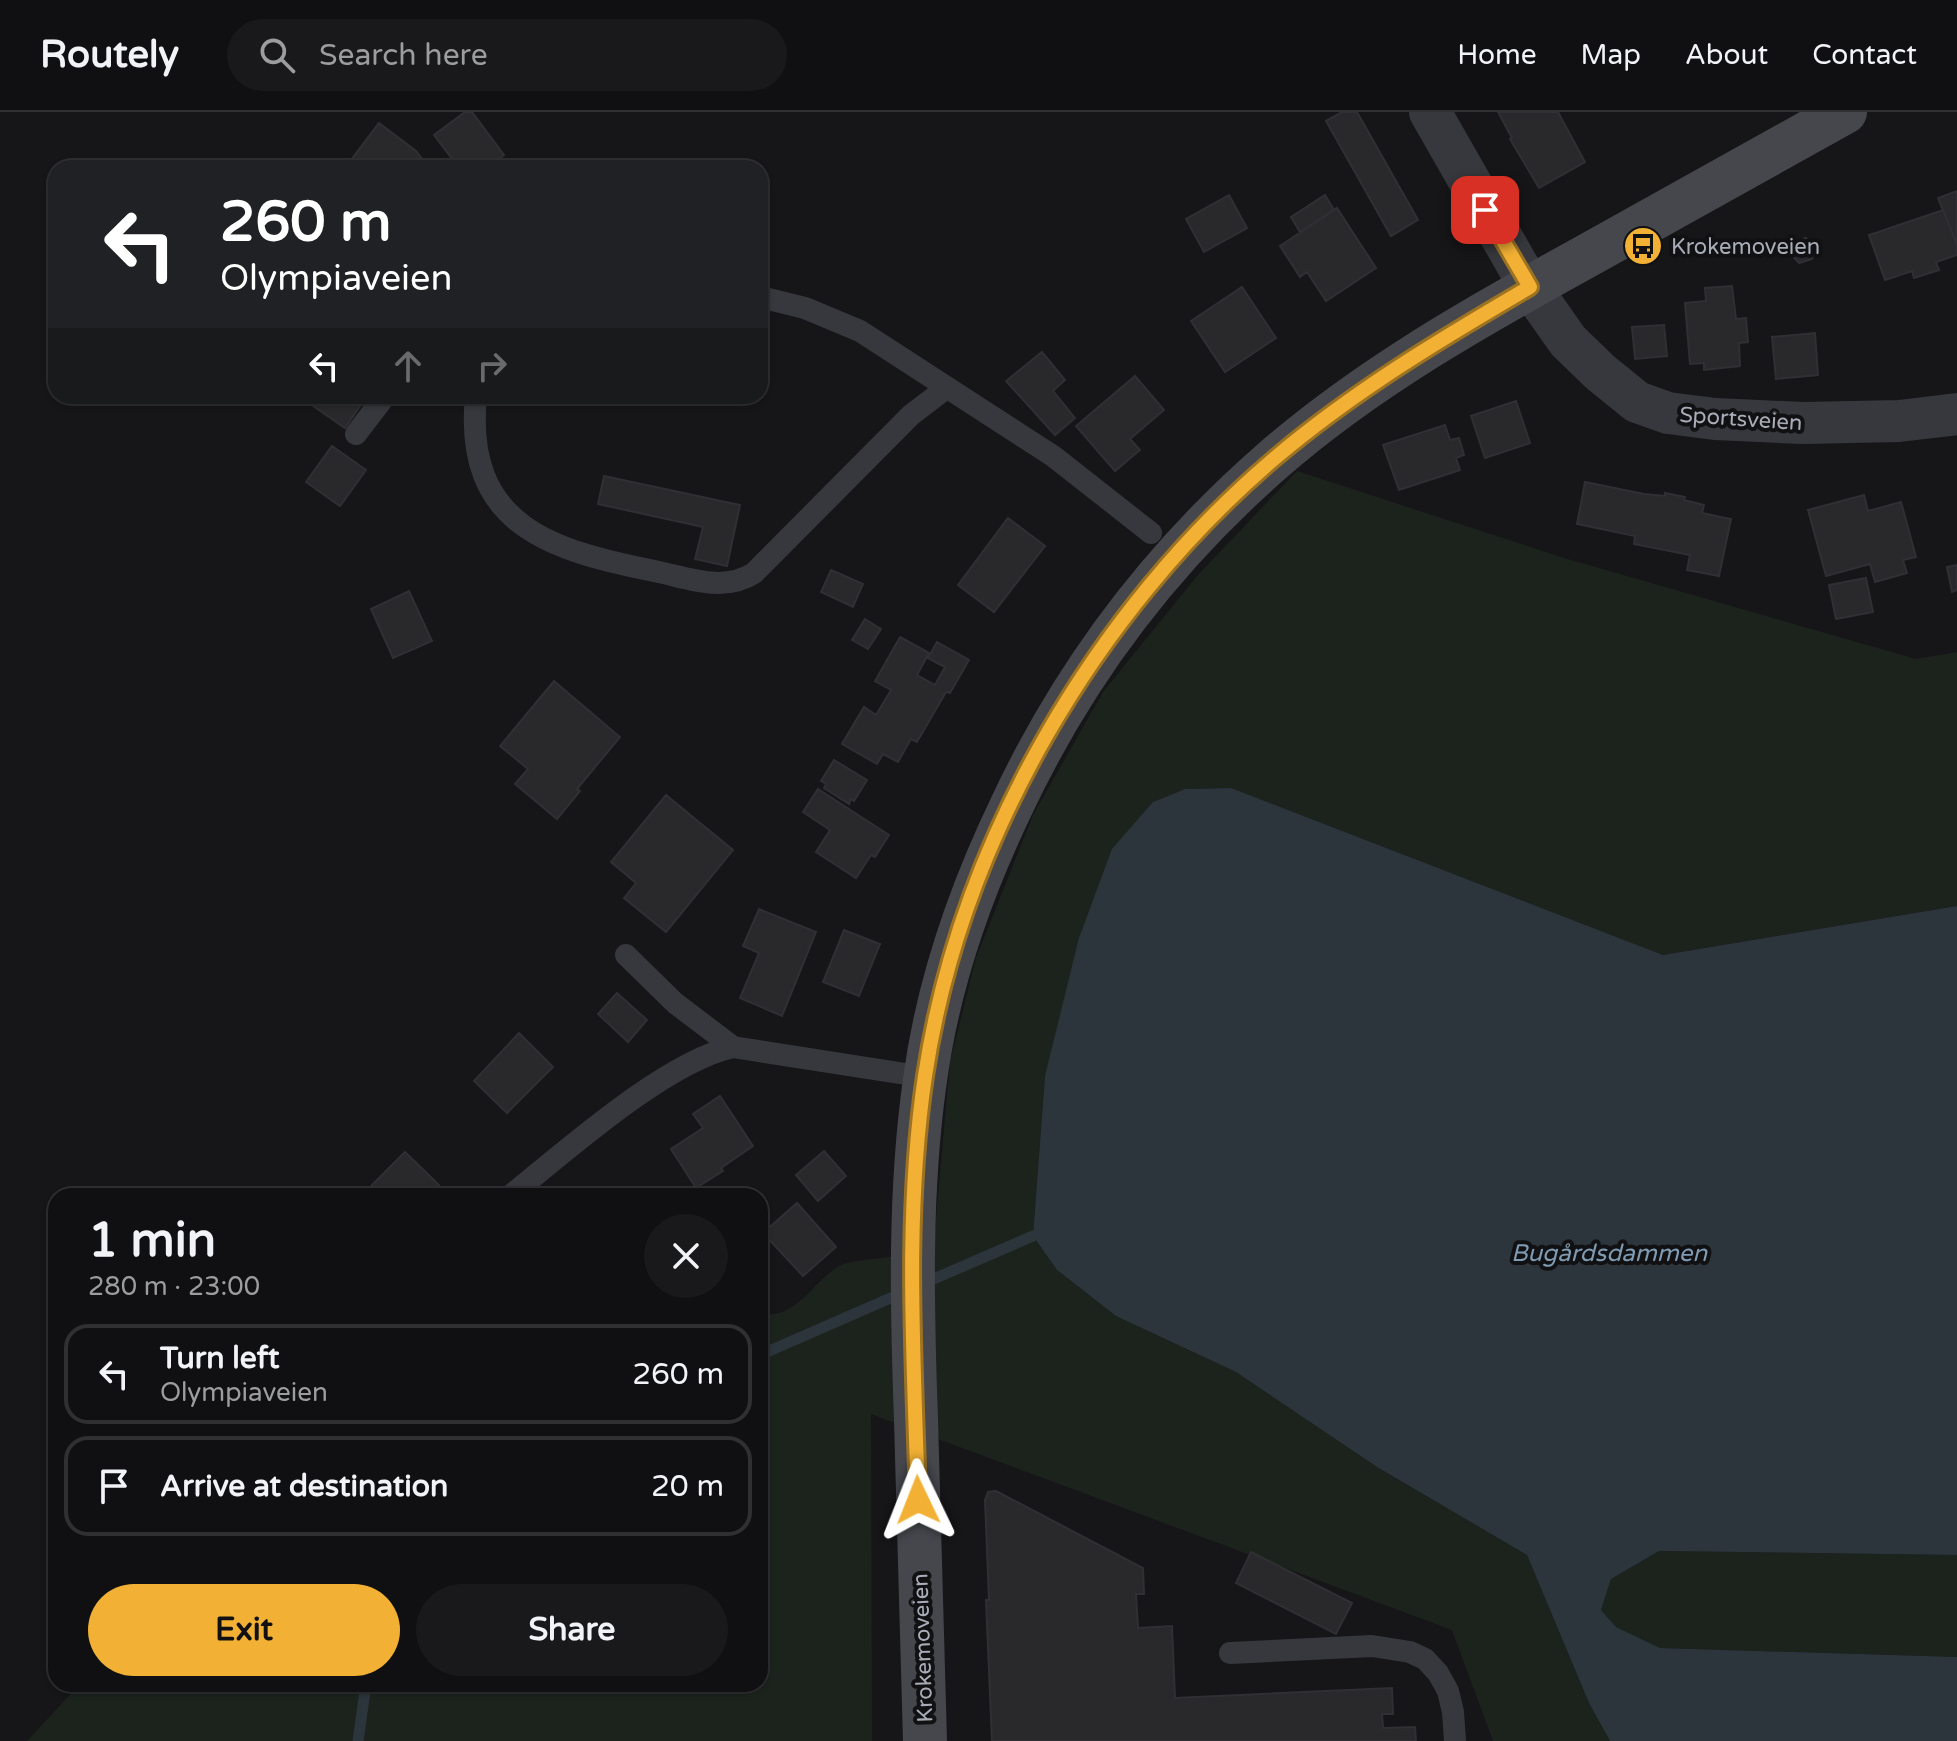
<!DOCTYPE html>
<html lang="en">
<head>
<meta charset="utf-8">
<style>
  :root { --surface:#101012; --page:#19191b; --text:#f1f3f6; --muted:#9c9d9f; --line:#303032; --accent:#f2b134 }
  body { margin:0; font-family:"Varela Round",sans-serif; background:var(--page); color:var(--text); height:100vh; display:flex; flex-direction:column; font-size:30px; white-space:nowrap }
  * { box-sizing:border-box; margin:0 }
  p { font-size:26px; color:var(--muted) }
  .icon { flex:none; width:44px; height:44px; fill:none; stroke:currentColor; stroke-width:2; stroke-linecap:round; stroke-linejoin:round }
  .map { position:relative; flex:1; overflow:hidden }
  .drawer { position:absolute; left:48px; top:1076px; width:720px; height:504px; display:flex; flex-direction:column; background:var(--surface); border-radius:24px; box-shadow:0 2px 6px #0004,0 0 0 2px var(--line) }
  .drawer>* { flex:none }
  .top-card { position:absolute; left:48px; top:48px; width:720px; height:244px; border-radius:24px; box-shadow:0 2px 6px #0004,0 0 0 2px var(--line); background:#202124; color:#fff; overflow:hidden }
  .pin { position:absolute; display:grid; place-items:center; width:68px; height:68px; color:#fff; margin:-34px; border-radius:16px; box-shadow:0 4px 12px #0006 }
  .me { position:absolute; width:88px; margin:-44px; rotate:358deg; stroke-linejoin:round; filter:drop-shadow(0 0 6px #0008) }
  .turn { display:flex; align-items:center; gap:28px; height:168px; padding:0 40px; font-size:36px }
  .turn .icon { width:104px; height:104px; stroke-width:2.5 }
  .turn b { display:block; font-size:56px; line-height:68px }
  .lanes { display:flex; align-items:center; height:76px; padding:0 40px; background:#0003; justify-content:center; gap:40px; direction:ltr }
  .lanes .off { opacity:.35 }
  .round { display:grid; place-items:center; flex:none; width:84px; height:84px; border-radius:42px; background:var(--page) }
  .headline { display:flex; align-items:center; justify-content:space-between; height:136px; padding:0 40px }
  h1 { font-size:48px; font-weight:800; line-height:60px }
  .button { display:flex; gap:16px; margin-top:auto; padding:16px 40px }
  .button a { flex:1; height:92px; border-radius:48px; background:var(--accent); color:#111; font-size:32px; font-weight:800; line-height:92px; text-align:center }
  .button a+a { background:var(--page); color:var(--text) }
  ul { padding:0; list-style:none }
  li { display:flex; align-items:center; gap:24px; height:100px; margin:0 16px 12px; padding:0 24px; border:4px solid var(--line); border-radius:24px }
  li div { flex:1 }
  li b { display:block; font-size:30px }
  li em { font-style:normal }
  header { display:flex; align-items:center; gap:48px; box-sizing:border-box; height:112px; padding:0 40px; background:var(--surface); border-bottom:2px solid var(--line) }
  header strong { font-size:38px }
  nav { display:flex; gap:44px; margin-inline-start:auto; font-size:28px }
  .search { width:560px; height:72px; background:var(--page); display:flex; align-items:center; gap:20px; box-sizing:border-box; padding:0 28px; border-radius:44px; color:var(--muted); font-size:30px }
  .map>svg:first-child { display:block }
  .green { fill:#1c231d }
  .water { fill:#2c353c }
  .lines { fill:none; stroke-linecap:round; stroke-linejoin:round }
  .stream { stroke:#2c353c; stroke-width:11 }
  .building { fill:#29292c; stroke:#303034; stroke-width:2 }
  .service { stroke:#37383d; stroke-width:22 }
  .minor { stroke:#37383d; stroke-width:42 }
  .secondary { stroke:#45474d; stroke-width:44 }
  .route-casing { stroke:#9d7322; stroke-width:20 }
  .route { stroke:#f2b134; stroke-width:14 }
  .labels { text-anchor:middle; stroke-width:8; stroke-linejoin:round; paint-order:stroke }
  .poi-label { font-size:22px; fill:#a8adb8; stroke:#111113; text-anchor:start }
  .street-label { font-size:22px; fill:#a8adb8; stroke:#111113 }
  .water-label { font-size:24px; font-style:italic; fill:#7f9bb3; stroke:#111113 }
</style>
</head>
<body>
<header>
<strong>Routely</strong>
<div class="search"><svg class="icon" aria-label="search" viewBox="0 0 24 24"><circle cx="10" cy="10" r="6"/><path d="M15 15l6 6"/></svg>Search here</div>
<nav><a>Home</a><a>Map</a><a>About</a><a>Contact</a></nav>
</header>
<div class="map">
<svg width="1957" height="1629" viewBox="0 0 1957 1629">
  <rect width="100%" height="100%" fill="#161618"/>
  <path class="green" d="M1297,359L1564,446L1916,547L1957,540V794L1663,843L1231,676L1185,677L1153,690L1045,964L1033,1124L1057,1158L1116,1204L1236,1260L1377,1355L1527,1443L1589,1591L1610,1629H1493L1452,1518L871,1302L872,1629H27L80,1572H760V1201C795,1210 813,1169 839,1154C851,1147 916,1143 933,1141L950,950L976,846L1033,703L1103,580L1197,464Z
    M1659,1439L1957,1443V1545L1660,1536L1616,1515L1601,1498L1611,1467Z"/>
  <path class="water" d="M1231,676L1663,843L1957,794V1443L1659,1439L1611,1467L1601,1498L1616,1515L1660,1536L1957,1545V1629H1610L1589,1591L1527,1443L1377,1355L1236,1260L1116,1204L1057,1158L1033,1124L1045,964L1079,826L1112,737L1153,690L1185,677Z"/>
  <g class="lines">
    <path class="stream" d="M922,1172L1033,1124
      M760,1243L902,1181
      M358,1629L366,1572"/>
  </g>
  <path class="building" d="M465,0H472L504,43L487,56H459L434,23Z
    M1342,0H1357L1418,108L1391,124L1326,9Z
    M1498,0H1558L1585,50L1539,76L1510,27L1512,26Z
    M379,11L416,39L429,56H345Z
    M1957,79V130H1956L1938,86Z
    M1229,83L1247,116L1204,140L1186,107Z
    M1325,83L1334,98L1300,120L1291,105Z
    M1337,96L1376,156L1326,189L1307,160L1300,165L1280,134Z
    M1943,98L1957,133V143L1936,150L1939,158L1914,166L1912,159L1885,168L1869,123Z
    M1806,126L1814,135L1812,147L1799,151L1791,142L1793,130Z
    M1732,174L1736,207L1746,206L1748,230L1739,231L1740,254L1704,258V251L1690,252L1685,191L1706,189L1705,176Z
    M1242,175L1276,226L1225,260L1191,209Z
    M1664,213L1667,244L1635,247L1632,215Z
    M1815,221L1818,263L1776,267L1772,225Z
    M1042,240L1065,268L1053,279L1075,306L1055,323L1006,269Z
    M1135,264L1164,298L1130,327L1140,338L1115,359L1076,314Z
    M299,284H367L345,316Z
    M1516,289L1530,331L1485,346L1471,304Z
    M1445,313L1450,328L1459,326L1464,343L1456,346L1460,358L1399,378L1383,333Z
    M332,334L366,358L340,394L306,370Z
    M604,364L740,393L727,454L695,447L703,415L598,392Z
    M1585,370L1644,382L1665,384V381L1685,385L1684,388L1704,393L1702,401L1731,407L1719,464L1687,458L1690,443L1634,432L1635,424L1577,412Z
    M1864,383L1868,399L1901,390L1916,445L1903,448L1907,461L1875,470L1870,452L1826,464L1808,398Z
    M1008,406L1045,434L994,500L958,473Z
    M1957,453V478L1952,480L1947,455Z
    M831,458L863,472L853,495L821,480Z
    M1866,466L1873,500L1836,507L1829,473Z
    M409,479L432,529L393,546L371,497Z
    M865,507L881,517L868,537L852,528Z
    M900,525L929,541L917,563L935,573L945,555L928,546L937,530L969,548L950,581L946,580L917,630L911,627L898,650L883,642L877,652L842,632L864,595L876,603L891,578L875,569Z
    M554,569L620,625L577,677L580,679L557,707L515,672L528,657L500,634Z
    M834,648L867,668L854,689L851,687L849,692L824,676L826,672L821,669Z
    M818,677L889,723L875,745L871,743L856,766L816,740L830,718L803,700Z
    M666,683L733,738L666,820L624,786L636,771L611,750Z
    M759,797L816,820L782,904L740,886L759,841L743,834Z
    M844,818L880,832L859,884L823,870Z
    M617,881L647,908L628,930L598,902Z
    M519,921L553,955L507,1001L474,969Z
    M720,984L753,1034L721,1056L723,1059L696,1076L671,1037L703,1016L693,1002Z
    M824,1039L846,1064L818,1089L796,1063Z
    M405,1040L439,1073L428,1084H367L372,1078L369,1076Z
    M797,1091L836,1135L803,1164L763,1121Z
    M996,1379L1143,1456L1144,1482H1136L1138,1516L1172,1514L1175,1586L1392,1576L1393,1602H1382L1383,1616L1415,1615L1416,1629H992L986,1488H989L985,1388L988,1380Z
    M1251,1440L1352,1491L1336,1522L1236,1471Z"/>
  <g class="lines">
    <path class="service" d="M760,185L805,196L860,219L1053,344L1151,421
      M476,284C463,415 553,439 659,460C691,467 725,480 754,461L911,303L945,277
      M356,322L385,284
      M626,843L675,891L733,935
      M510,1084C566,1039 665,950 733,935L925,965
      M1230,1541L1372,1534L1410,1540L1425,1547L1438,1561L1448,1579L1453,1600L1455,1629"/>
    <path class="minor" d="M1430,0L1530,175L1568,229L1600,260L1637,290L1668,301L1715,307L1803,311L1899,309L1957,302"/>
    <path class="secondary" d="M925,1629C922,1522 919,1415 916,1308C912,1195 909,1080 925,968C938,871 970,780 1012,693C1074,561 1162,445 1272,349C1366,267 1474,206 1583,146C1670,97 1758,49 1845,0"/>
  </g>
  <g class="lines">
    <defs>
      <path id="route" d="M918,1388C914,1248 904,1104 925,964C960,730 1095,499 1275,346C1354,279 1441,227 1530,175L1485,98"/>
    </defs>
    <use href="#route" class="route-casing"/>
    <use href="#route" class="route"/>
  </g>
  <defs>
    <symbol id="bus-disc" viewBox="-11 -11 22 22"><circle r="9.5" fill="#f2b134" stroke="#111113"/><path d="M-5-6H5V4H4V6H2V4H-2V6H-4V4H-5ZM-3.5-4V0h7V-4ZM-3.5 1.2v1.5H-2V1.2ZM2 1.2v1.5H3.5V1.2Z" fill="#111"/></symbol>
  </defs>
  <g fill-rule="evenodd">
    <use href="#bus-disc" x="1621" y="112" width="44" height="44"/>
  </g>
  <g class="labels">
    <g class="poi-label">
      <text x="1671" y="142">Krokemoveien</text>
    </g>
    <g class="street-label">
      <text transform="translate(1741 306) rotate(4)" y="8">Sportsveien</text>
      <text transform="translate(922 1536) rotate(-92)" y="8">Krokemoveien</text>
    </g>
    <g class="water-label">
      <text x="1609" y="1149">Bugårdsdammen</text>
    </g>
  </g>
</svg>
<div class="pin" style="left:1485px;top:98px;background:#d93025"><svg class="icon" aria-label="arrive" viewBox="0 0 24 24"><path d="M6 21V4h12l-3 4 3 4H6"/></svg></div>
<svg class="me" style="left:918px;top:1388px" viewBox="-20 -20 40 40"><path d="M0-17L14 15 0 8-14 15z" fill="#f2b134" stroke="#fff" stroke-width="4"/></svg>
<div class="top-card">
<div class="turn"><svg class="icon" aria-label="left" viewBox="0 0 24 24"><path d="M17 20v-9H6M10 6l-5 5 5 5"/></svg><div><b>260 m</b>Olympiaveien</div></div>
<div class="lanes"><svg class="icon" aria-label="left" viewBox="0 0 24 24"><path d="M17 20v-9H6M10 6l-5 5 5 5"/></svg><svg class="icon off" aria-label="ahead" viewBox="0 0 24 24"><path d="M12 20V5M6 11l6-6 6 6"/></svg><svg class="icon off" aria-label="right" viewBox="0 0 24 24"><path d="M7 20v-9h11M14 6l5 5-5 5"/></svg></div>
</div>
<section class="drawer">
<div class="headline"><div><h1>1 min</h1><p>280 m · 23:00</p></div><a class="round"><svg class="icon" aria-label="close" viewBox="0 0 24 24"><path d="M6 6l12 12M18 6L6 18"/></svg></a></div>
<ul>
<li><svg class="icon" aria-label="left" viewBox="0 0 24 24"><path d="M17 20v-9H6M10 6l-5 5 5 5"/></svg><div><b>Turn left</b><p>Olympiaveien</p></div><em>260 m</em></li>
<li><svg class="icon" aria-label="arrive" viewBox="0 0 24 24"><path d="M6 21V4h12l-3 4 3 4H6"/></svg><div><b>Arrive at destination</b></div><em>20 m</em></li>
</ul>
<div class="button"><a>Exit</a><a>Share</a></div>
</section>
</div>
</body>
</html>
